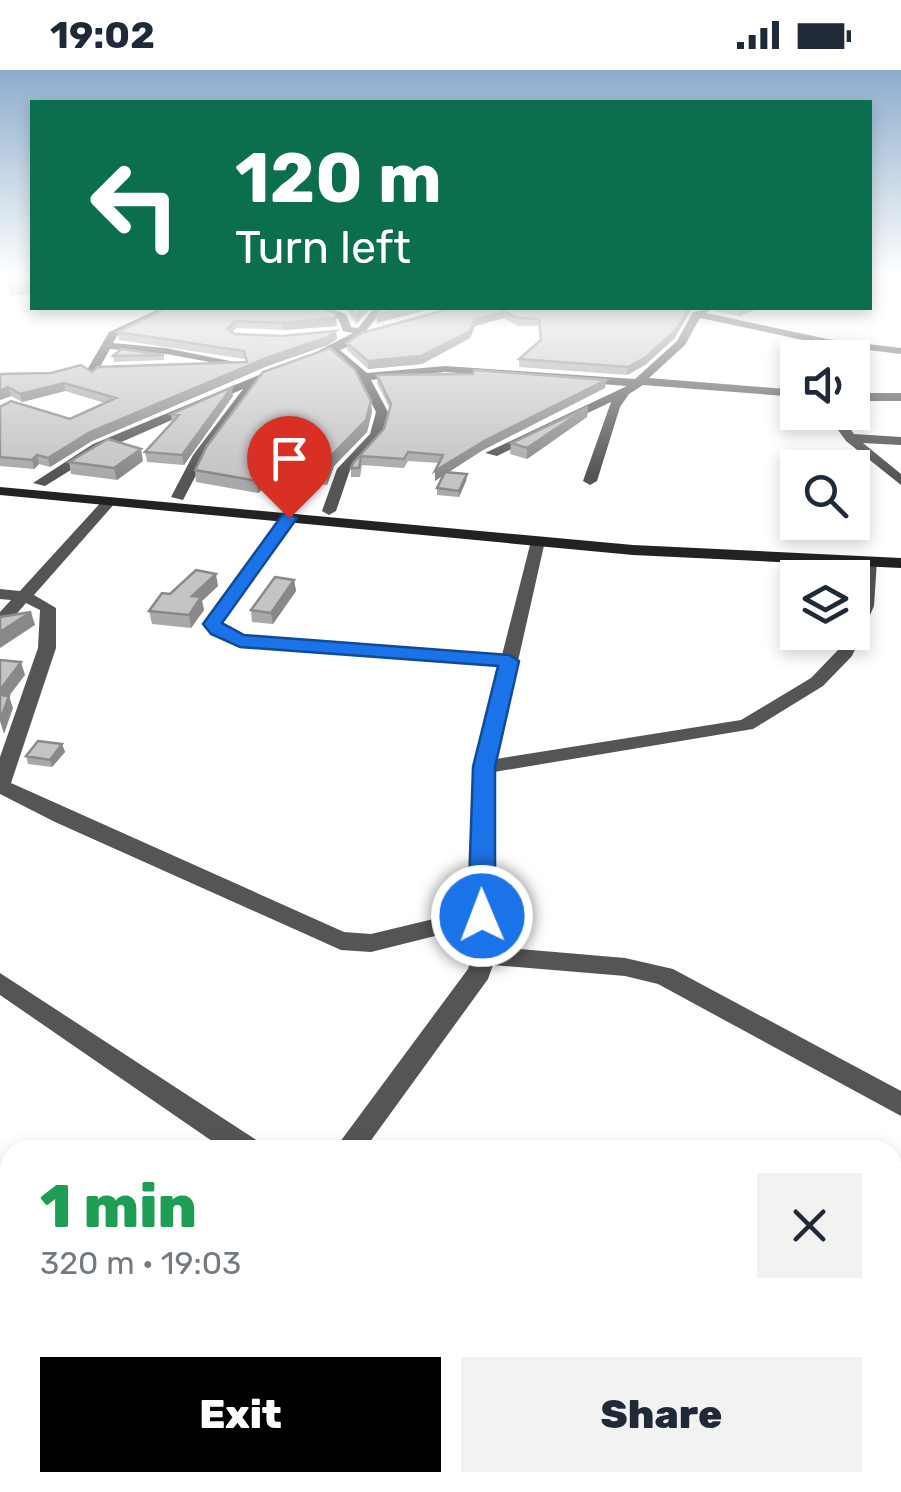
<!DOCTYPE html>
<html lang="en">
<head>
<meta charset="utf-8">
<style>
  :root { --surface:#fff; --page:#f2f2f3; --text:#1f2937; --muted:#747a83; --accent:#000 }
  body { margin:0; font-family:Rubik,sans-serif; background:var(--page); color:var(--text); height:100vh; display:flex; flex-direction:column; font-size:38px; white-space:nowrap }
  * { box-sizing:border-box; margin:0 }
  p { font-size:32px; color:var(--muted) }
  .icon { flex:none; width:55px; height:55px; fill:none; stroke:currentColor; stroke-width:2; stroke-linecap:round; stroke-linejoin:round }
  .map { position:relative; flex:1; overflow:hidden }
  .details { position:absolute; left:0px; top:1070px; width:902px; height:352px; display:flex; flex-direction:column; background:var(--surface); border-radius:30px 30px 0 0; box-shadow:0 5px 15px #0003 }
  .details>* { flex:none }
  .banner { position:absolute; left:30px; top:30px; width:842px; height:210px; border-radius:0px; box-shadow:0 5px 15px #0003; background:#0b6e4f; color:#fff; overflow:hidden }
  .controls { position:absolute; left:780px; top:270px; display:grid; gap:20px }
  .controls a { display:grid; place-items:center; width:90px; height:90px; border-radius:0px; background:var(--surface); box-shadow:0 5px 15px #0003; font-size:50px }
  .pin { position:absolute; display:grid; place-items:center; width:85px; height:85px; color:#fff; margin:-102px -42px; border-radius:50% 50% 50% 0; rotate:-45deg; box-shadow:0 0 10px #0007 }
  .pin .icon { rotate:45deg }
  .me { position:absolute; width:110px; margin:-55px; rotate:359deg; stroke-linejoin:round; filter:drop-shadow(0 0 8px #0008) }
  .turn { display:flex; align-items:center; gap:35px; height:210px; padding:0 40px; font-size:45px }
  .turn .icon { width:130px; height:130px; stroke-width:2.5 }
  .turn b { display:block; font-size:70px; line-height:85px }
  .round { display:grid; place-items:center; flex:none; width:105px; height:105px; border-radius:0px; background:var(--page) }
  .overview { display:flex; align-items:center; justify-content:space-between; height:170px; padding:0 40px }
  h1 { font-size:60px; font-weight:800; line-height:75px; color:#1e9e55 }
  .action { display:flex; gap:20px; margin-top:auto; padding:20px 40px }
  .action a { flex:1; height:115px; border-radius:0px; background:var(--accent); color:#fff; font-size:40px; font-weight:800; line-height:115px; text-align:center }
  .action a+a { background:var(--page); color:var(--text) }
  .status { display:flex; justify-content:space-between; align-items:center; height:70px; padding:0 50px; background:var(--surface); direction:ltr }
  .status svg { height:28px; fill:currentColor }
  .map>svg:first-child { display:block }
  .lines { fill:none; stroke-linecap:round; stroke-linejoin:round }
  .street { fill:#555; fill-rule:evenodd }
  .secondary { fill:#222; fill-rule:evenodd }
  .wall { fill:#a9a9a9 }
  .shaded-wall { fill:#898989 }
  .building { fill:#c4c4c4; stroke:#898989; stroke-width:2.5 }
  .route { fill:#1a73e8; stroke:#114b97; stroke-width:2.5 }
</style>
</head>
<body>
<div class="status"><b>19:02</b><svg viewBox="0 0 49 12"><path d="M0 12V9h3v3zM5 12V6h3v6zM10 12V3h3v9zM15 12V0h3v12zM26 1h20v11H26zM47 4h2v5h-2z"/></svg></div>
<div class="map">
<svg width="901" height="1422" viewBox="0 0 901 1422">
  <rect width="100%" height="100%" fill="#fff"/>
  <g class="lines">
    <path class="street" d="M161,238H173L117,266L113,273L166,278L260,297L254,300L166,284L110,279L100,297L123,299V303L89,302L87,300L109,262Z
      M314,238H327L346,244L351,257L358,258L374,238H384L366,261L388,257V261L340,280L367,303L445,296L635,309L677,271L693,242L713,238L706,243L827,269L901,278V284L827,275L700,248L685,275L649,308L798,320V327L643,315L629,324L620,337L597,411L590,415L583,411L611,332L497,386L485,383L627,316L445,302L371,310L388,342L382,365L350,400L336,441L329,445L322,441L337,399L370,364L376,342L359,309L331,283L310,291L304,288L353,263L343,261L338,248Z
      M283,295L289,298L287,300L261,312L206,386L183,430L171,427L193,385L243,319L103,380L45,416L33,413L93,374Z
      M852,323H901V331H852Z
      M825,342H838L854,364L901,367V375L863,373L901,404V415L846,371Z
      M104,429L116,432L34,525L56,538V578L11,713L344,862L371,864L471,840L469,785L474,697L499,596L240,576L206,558V550L284,445L296,448L221,553L244,566L502,585L531,471L533,468H543L545,471L496,689L741,650L811,608L838,580L846,562H852L864,493L872,488L877,490L874,536L852,586L823,616L753,659L494,702L491,785L495,877L625,888L673,899L901,1021V1046L658,914L625,906L493,895L488,909L364,1080H334L468,899L472,885L471,857L371,882L341,880L55,752L0,724V687L38,578L40,540L26,533L6,556L0,557V542L11,530L0,529V519L20,521Z
      M0,903L258,1071L262,1080H225L0,925Z
      M10,1343V1378L0,1382V1347Z
      M463,1412H504L508,1422H467Z"/>
    <path class="secondary" d="M0,417L633,475L901,488V498L633,485L0,425Z"/>
  </g>
  <path class="wall" d="M32,205V224L10,226L9,218Z
    M167,238L337,256L283,260L236,258L232,262L235,264L337,269L328,275L270,295L92,371L50,397L39,394L34,399L0,396V337L70,349L105,333L65,321L22,332L11,326L0,330V304L92,302L246,292L245,289L119,270L118,262Z
    M331,238H371L356,254L347,240Z
    M452,238H692L674,269L645,295L627,305L519,297V289L540,271L538,256H518L504,248L475,256L470,268L422,294L368,299L347,280V273Z
    M714,238H760L739,246L715,241Z
    M164,285V290L114,292L113,286Z
    M377,305L605,318L483,380L448,402L467,404L466,411L459,427L437,425V418L443,405L435,411V401L439,393L408,391L404,398L362,395L360,407H351V398L384,359L390,339L377,313Z
    M233,326L184,395L147,392L145,382L172,352L171,344Z
    M588,337L587,347L527,389L510,384L511,373Z
    M372,342L367,362L334,396L327,415L306,414L299,420L268,415L258,423L196,412L195,400Z
    M143,391L117,410L71,404L69,392Z
    M294,510L296,521L273,554L252,552L251,540Z
    M218,516L202,531L204,540L191,558L152,554L149,541L170,524Z
    M62,674L65,682L52,697L28,694L26,686Z"/>
  <path class="shaded-wall" d="M364,238H371L356,254V246Z
    M406,238H435L377,253V245Z
    M689,238H696H692L674,269L645,295L627,305L628,297Z
    M744,238H760L739,246L740,239Z
    M504,241V248L475,256L470,268L422,294L368,299V291L475,249Z
    M336,248L337,256L283,260L282,253Z
    M235,251L236,258L227,266V259Z
    M336,261L337,269L328,275L270,295L92,371L50,397L48,388L90,362L269,287Z
    M606,310L605,318L483,380L435,411V401L484,371Z
    M64,313L65,321L22,332L20,324Z
    M8,317L11,326L0,330V321Z
    M232,317L233,326L184,395L182,385Z
    M371,331L372,342L367,362L334,396L327,415L326,403L333,384Z
    M588,337L587,347L527,389V378Z
    M141,379L143,391L117,410L114,398Z
    M37,385L39,394L34,399L32,390Z
    M267,402L268,415L258,423L257,411Z
    M305,402L306,414L299,420L298,408Z
    M467,404L466,411L459,427V421Z
    M216,504L218,516L202,531L204,540L191,558L189,545L192,526Z
    M294,510L296,521L273,554L271,543Z
    M31,542L35,555L0,578V562Z
    M21,592L25,605L9,626L13,638L4,664L0,651V620Z
    M62,674L65,682L52,697L50,690Z"/>
  <path class="building" d="M16,205H32V217L9,218Z
    M167,238H320L335,243L336,248L282,253L235,251L227,259L235,264L282,266L336,261L328,267L269,287L90,362L48,388L37,385L32,390L0,387V337L11,331L70,349L116,328L64,313L20,324L8,317L0,321V304L51,303L81,295L92,302L97,297L247,292L244,281L118,262Z
    M350,238H364L356,246Z
    M382,238H406L377,245Z
    M452,238H689L675,261L646,287L628,297L519,289L541,270L539,249L518,248L504,241L475,249L470,261L421,286L368,291L347,273L362,263Z
    M330,278L355,300L371,331L366,350L333,384L326,403L305,402L298,408L267,402L257,411L195,400L207,376L263,302Z
    M121,279L164,285L113,286Z
    M474,300L606,310L484,371L435,401L443,385L408,382L404,389L361,386L359,398H351L353,393L384,359L391,334L377,305L473,304Z
    M232,317L182,385L145,382L179,345L171,344Z
    M588,337L527,378L511,373Z
    M108,369L141,379L114,398L69,392Z
    M445,402L467,404L459,421L437,418Z
    M196,500L216,504L192,526L201,527L189,545L149,541L162,523L170,524Z
    M275,507L294,510L271,543L251,540Z
    M31,542L0,562V547Z
    M0,590L21,592L0,620Z
    M0,625L9,626L0,651Z
    M38,671L62,674L50,690L26,686Z"/>
  <linearGradient id="sky" x2="0" y2="1"><stop stop-color="#8cadcc"/><stop offset="0.51" stop-color="#fff"/><stop offset="1" stop-color="#fff" stop-opacity="0"/></linearGradient>
  <rect width="901" height="404" fill="url(#sky)"/>
  <path class="route" d="M289,443L297,448L222,553L244,565L509,585L519,591L495,697V846L491,853H472L468,846L473,697L498,596L240,577L211,564L203,554L283,444Z"/>
</svg>
<div class="controls">
<a><svg class="icon" aria-label="sound" viewBox="0 0 24 24"><path d="M4 9h4l5-4v14l-5-4H4zM17 9q2 3 0 6"/></svg></a>
<a><svg class="icon" aria-label="search" viewBox="0 0 24 24"><circle cx="10" cy="10" r="6"/><path d="M15 15l6 6"/></svg></a>
<a><svg class="icon" aria-label="layers" viewBox="0 0 24 24"><path d="M12 4l9 5-9 5-9-5zM3 14l9 5 9-5"/></svg></a>
</div>
<div class="pin" style="left:289px;top:448px;background:#d93025"><svg class="icon" aria-label="arrive" viewBox="0 0 24 24"><path d="M6 21V4h12l-3 4 3 4H6"/></svg></div>
<svg class="me" style="left:482px;top:846px" viewBox="-20 -20 40 40"><circle r="17" fill="#1a73e8" stroke="#fff" stroke-width="3"/><path d="M0-11L8 9 0 5-8 9z" fill="#fff"/></svg>
<div class="banner">
<div class="turn"><svg class="icon" aria-label="left" viewBox="0 0 24 24"><path d="M17 20v-9H6M10 6l-5 5 5 5"/></svg><div><b>120 m</b>Turn left</div></div>
</div>
<section class="details">
<div class="overview"><div><h1>1 min</h1><p>320 m · 19:03</p></div><a class="round"><svg class="icon" aria-label="close" viewBox="0 0 24 24"><path d="M6 6l12 12M18 6L6 18"/></svg></a></div>
<div class="action"><a>Exit</a><a>Share</a></div>
</section>
</div>
</body>
</html>
